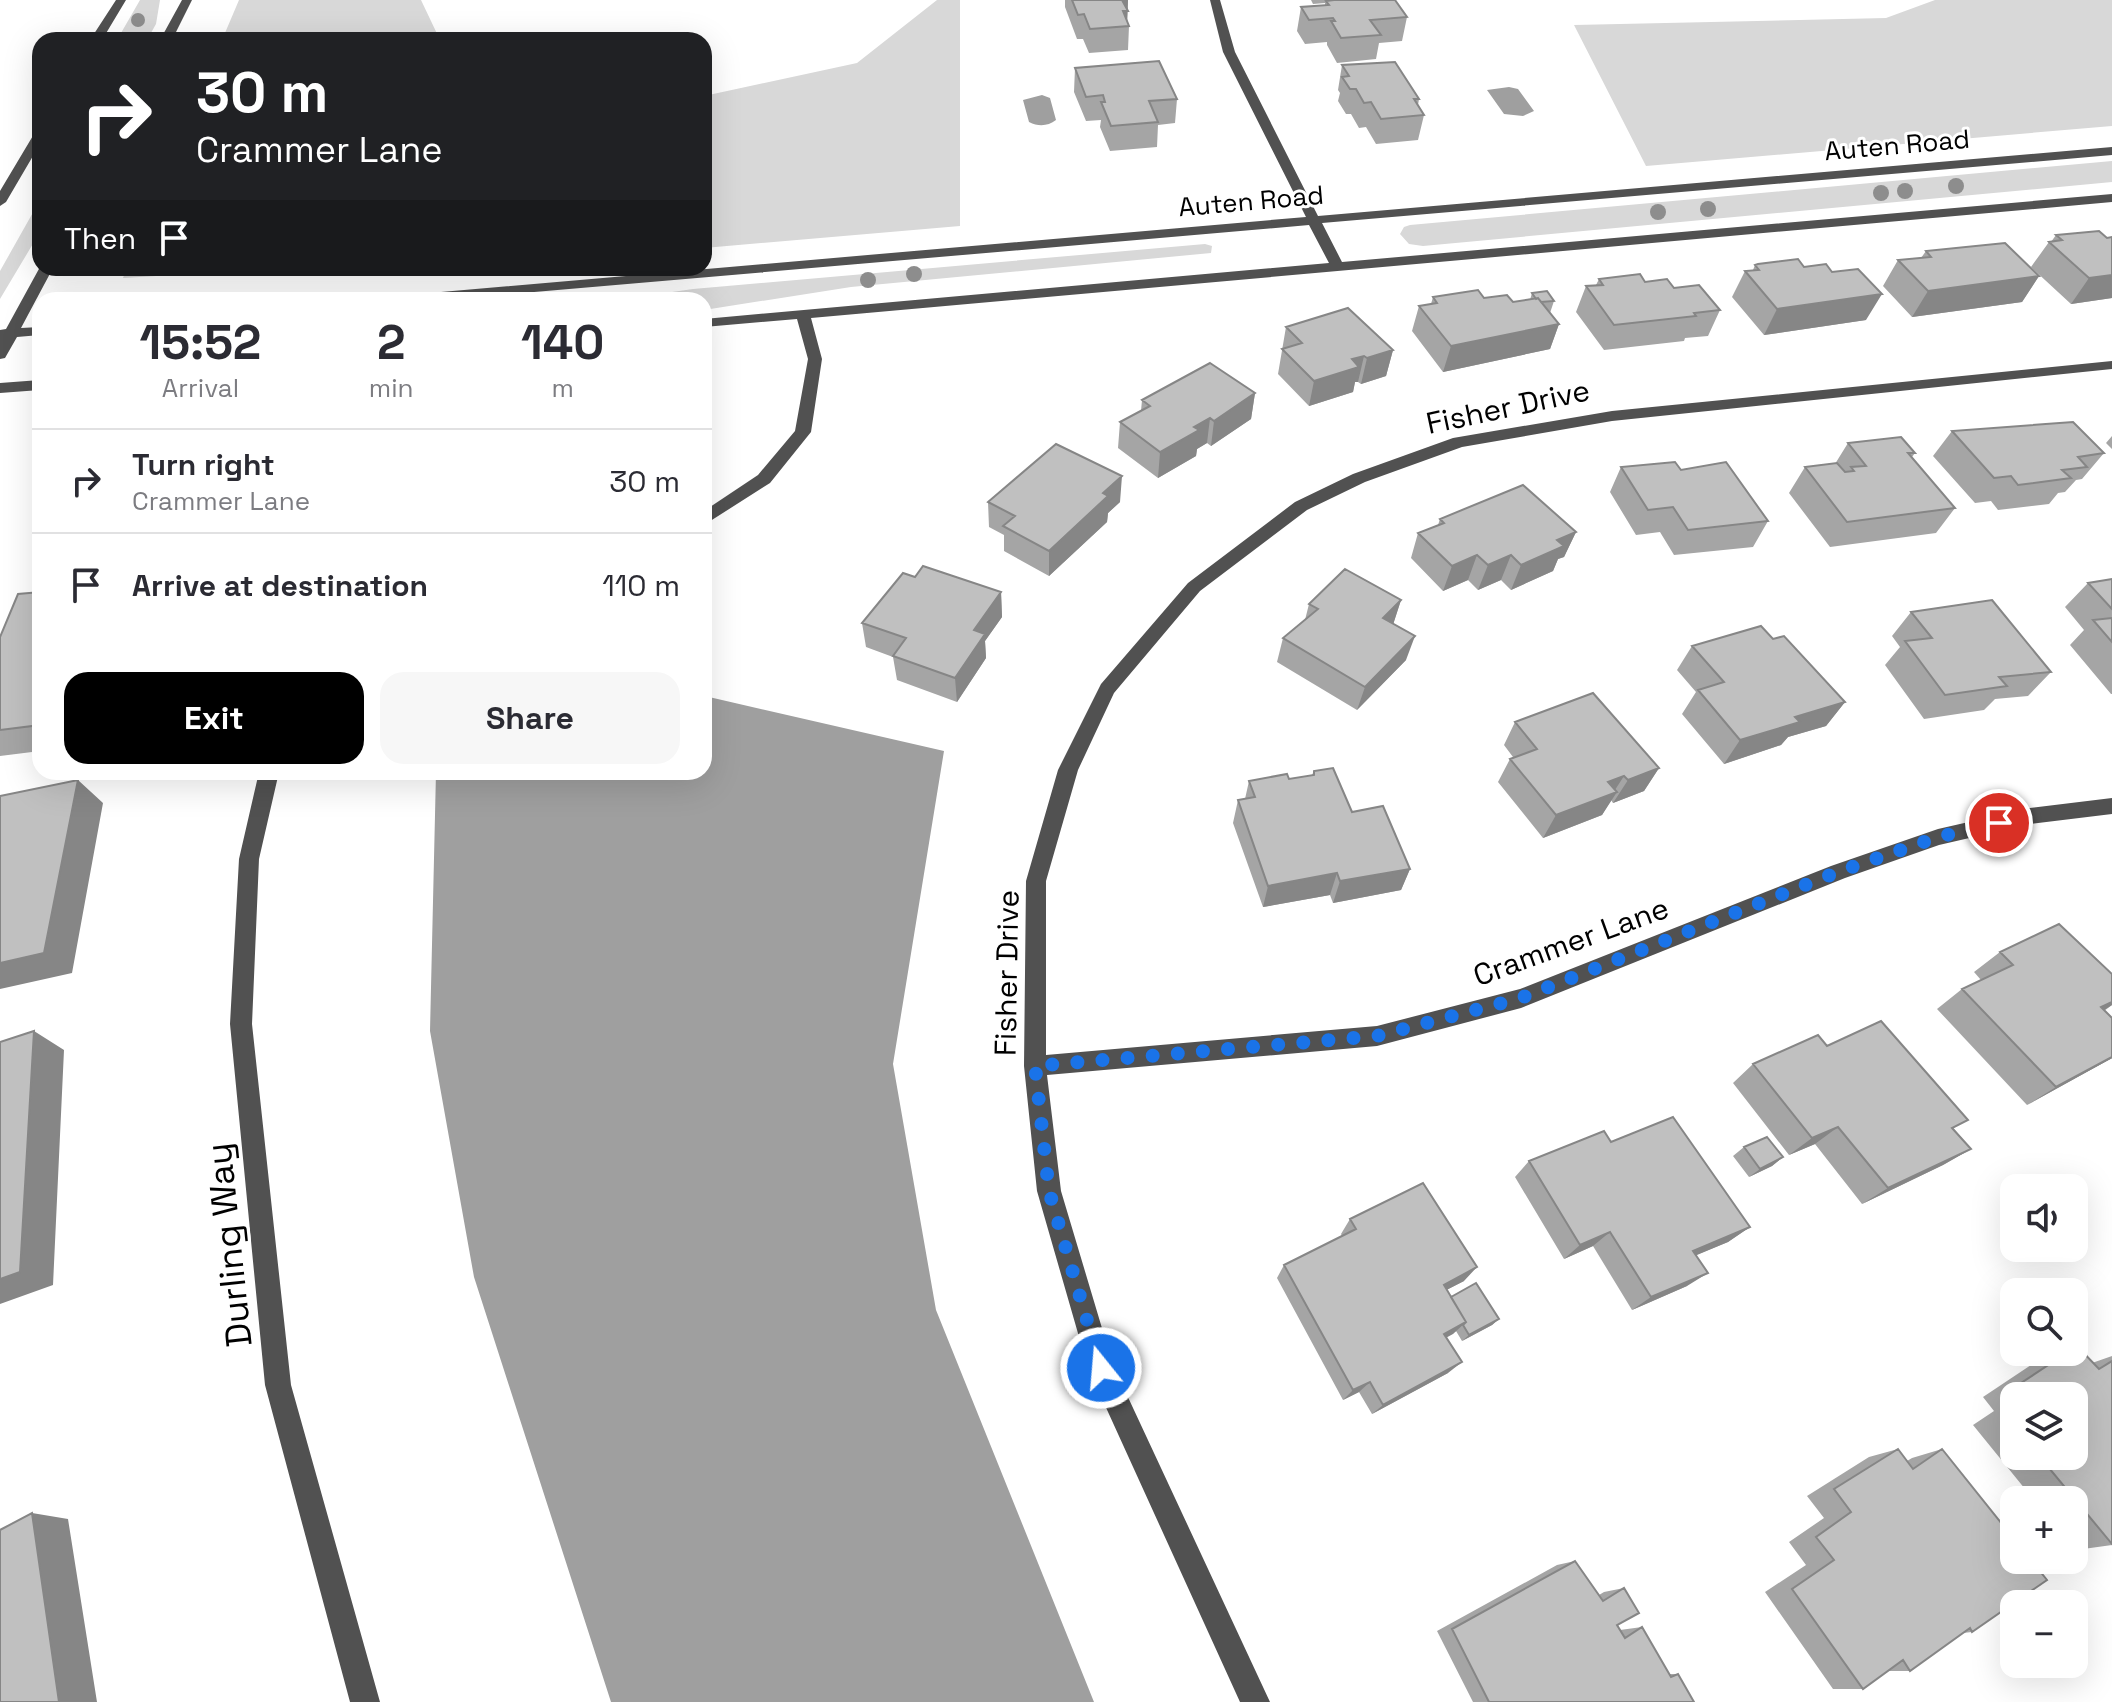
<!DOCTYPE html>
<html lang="en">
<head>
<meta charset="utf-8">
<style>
  :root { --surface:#fff; --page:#f7f7f7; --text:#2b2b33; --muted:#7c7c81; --line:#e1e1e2; --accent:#000 }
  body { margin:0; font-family:"Space Grotesk",sans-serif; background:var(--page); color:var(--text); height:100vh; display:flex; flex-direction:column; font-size:30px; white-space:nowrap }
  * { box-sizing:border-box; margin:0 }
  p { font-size:26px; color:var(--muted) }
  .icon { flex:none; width:44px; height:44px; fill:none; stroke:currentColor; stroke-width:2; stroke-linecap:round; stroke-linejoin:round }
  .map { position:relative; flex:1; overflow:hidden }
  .details { position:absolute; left:32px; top:292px; width:680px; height:488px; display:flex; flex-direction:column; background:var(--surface); border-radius:24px; box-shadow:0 8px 32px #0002 }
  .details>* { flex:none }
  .top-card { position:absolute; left:32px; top:32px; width:680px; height:244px; border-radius:24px; box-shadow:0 8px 32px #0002; background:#202124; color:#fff; overflow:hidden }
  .controls { position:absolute; left:2000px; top:1174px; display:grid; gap:16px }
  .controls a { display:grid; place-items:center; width:88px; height:88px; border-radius:16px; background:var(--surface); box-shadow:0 8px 32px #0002; font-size:40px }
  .pin { position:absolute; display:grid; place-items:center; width:68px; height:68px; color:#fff; margin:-34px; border:4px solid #fff; border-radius:50%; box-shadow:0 2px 8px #0007 }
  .me { position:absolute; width:88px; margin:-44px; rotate:343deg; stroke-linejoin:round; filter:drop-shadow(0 0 6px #0008) }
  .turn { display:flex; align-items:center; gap:28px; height:168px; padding:0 32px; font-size:36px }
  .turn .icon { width:104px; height:104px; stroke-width:2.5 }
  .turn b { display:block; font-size:56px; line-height:68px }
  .then { display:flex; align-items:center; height:76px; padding:0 32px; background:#0003; gap:16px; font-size:30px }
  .eta { display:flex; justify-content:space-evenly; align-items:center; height:136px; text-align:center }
  .eta b { font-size:48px; font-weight:600; line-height:56px }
  .action { display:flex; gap:16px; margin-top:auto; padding:16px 32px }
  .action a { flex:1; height:92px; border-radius:24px; background:var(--accent); color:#fff; font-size:32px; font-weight:600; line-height:92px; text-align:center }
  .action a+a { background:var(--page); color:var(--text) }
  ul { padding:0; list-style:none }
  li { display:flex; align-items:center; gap:24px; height:104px; padding:0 32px; border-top:2px solid var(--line) }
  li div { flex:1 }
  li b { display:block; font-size:30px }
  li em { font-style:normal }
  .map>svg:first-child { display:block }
  .green { fill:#d8d8d8 }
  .water { fill:#9f9f9f }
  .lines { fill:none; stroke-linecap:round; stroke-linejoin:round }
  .minor { fill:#515151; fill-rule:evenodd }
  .tree { fill:#8d8d8d }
  .wall { fill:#a5a5a5; fill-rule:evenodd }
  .shaded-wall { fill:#868686 }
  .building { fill:#c0c0c0; stroke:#868686; stroke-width:2 }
  .route { stroke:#1a73e8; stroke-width:14; stroke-dasharray:0 25.2 }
  .labels { text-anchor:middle; stroke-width:6; stroke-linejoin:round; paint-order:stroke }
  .far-street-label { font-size:26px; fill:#000; stroke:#fff }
  .street-label { font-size:30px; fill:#000; stroke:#fff }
  .near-street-label { font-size:36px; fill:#000; stroke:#fff }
</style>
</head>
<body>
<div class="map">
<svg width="2112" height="1702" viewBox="0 0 2112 1702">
  <rect width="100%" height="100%" fill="#fff"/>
  <path class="green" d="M140,0H160L156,24L147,40H117Z
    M239,0H421L440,40H222Z
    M937,0H960V226L704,248V96L857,63Z
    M1935,0H2112V126L1646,166L1574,25L1886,18Z
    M2112,161V182L1423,246L1409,244L1400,234L1404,227L1410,225Z
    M40,200V232L0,299V271Z
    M1205,244L1212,246L1211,253L851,287L704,310V300H616L693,289Z
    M127,268H291L123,278Z"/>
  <path class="water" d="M1509,87L1518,89L1534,111L1523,116L1504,114L1487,90Z
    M1042,95L1050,98L1056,120C1048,126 1039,127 1029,122L1023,100Z
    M704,688L709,697L944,751L893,1064L936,1310L1094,1702H611L474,1277L430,1031L436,772H704Z"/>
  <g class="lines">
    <path class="minor" d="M116,0H126L102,40H90Z
      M182,0H192L172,40H160Z
      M1210,0H1220L1235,52L1318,216L2112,147V155L1322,223L1342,262L2112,194V202L811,318L822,359L811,432L770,483L704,525V511L758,475L795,431L808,359L797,319L704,327V319L1329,263L1309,225L443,300H388L395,296L1306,217L1223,52Z
      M40,130V144L6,202L0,206V191L34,134Z
      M40,267L53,268L21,328L40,327V335L17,337L5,358L0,359V330L6,329Z
      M2112,361V369L1612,421L1462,447L1365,482L1307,510L1200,591L1114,693L1078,770L1046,881V1055L1377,1026L1520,989L1831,866L1938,829L2030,808L2112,798V814L2030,824L1939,845L1845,878L1521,1008L1377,1046L1047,1075L1061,1191L1113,1365L1270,1702H1240L1088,1368L1037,1191L1024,1066L1026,881L1058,770L1101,684L1188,583L1295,502L1353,474L1453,438L1612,411Z
      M40,380V390L0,393V383Z
      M259,772H279L259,859L252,1024L291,1385L380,1702H350L265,1385L230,1024L239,859Z"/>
  </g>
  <g class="tree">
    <circle cx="138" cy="20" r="7"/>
    <circle cx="1956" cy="186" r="8"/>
    <circle cx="1905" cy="191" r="8"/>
    <circle cx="1881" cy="193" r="8"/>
    <circle cx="1708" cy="209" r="8"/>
    <circle cx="1658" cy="212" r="8"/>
    <circle cx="914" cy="274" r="8"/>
    <circle cx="868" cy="280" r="8"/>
  </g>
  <path class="wall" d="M1065,0H1128L1127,21L1129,26L1128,50L1089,53L1083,39H1077L1065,7Z
    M1311,0H1395L1407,17L1402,41L1379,43L1376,59L1337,63L1327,45V42L1305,44L1297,31L1301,7L1325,5V3L1313,4Z
    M1342,65L1419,99L1418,105L1424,115L1418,140L1376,144L1366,127L1359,128L1351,114H1346L1338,101L1340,93L1338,90Z
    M1075,68L1177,99L1175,123L1158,125L1157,147L1110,151L1100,127L1101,120L1086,121L1074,92Z
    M2099,231L2112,298L2071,304L2031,267L2049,242H2051L2056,235Z
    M1926,251L2039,276L2022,302L1912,317L1883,286L1898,260L1921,258Z
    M1755,265L1804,267L1866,320L1764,335L1732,297L1745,271L1753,270Z
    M1599,279L1645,282L1674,288L1720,310L1708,336L1685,338L1684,341L1604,350L1576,312L1586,286L1596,285Z
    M1532,293L1554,301L1550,313L1559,324L1550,349L1443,372L1412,331L1419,306L1431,304L1433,297L1484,298L1513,302L1530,300Z
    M1286,327L1393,350L1386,376L1361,384L1358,382H1355L1353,392L1309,406L1278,374Z
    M1255,393L1251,419L1211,446L1207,443L1197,449L1196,456L1158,478L1118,448L1120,422L1141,411L1142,400Z
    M1952,431L2104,453L2082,479L2076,480L2065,492L2058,493L2049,504L1998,510L1991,501L1975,503L1933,456Z
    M2112,436V449L2106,443Z
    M1848,443L1915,453L1912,457L1955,508L1936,533L1830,547L1789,493L1805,467L1835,464Z
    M1621,467L1681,470L1768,521L1753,547L1674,555L1660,532L1636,535L1610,492Z
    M988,502H1120L1108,513L1107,522L1049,576L1004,551V535L989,527Z
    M1440,519L1576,532L1564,557L1558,559L1553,571L1511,590L1501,580L1478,590L1468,580L1443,591L1411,558L1418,533L1438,525Z
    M915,577L1001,592L1002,617L985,641L986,658L957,702L897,680L893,657L866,647L862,623Z
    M2112,579V694H2111L2070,645L2084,630L2065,607L2088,583Z
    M40,592V751L0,756V637Z
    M1401,600L1393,624L1406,660L1357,710L1277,662L1283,638L1305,620L1309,604Z
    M1911,612L2051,672L2028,696L1995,699L1984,710L1924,719L1885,665L1900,647L1892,636Z
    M1773,639L1845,702L1826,726L1788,737L1781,745L1724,764L1682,714L1696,692L1677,670L1692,646Z
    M1515,722L1659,768L1644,791L1613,803L1611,800L1602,815L1543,838L1498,782L1510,759L1513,757L1504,745Z
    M1314,771L1352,812L1410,869L1401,890L1333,903L1330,895L1263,907L1233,823L1238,800L1245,799L1249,781L1289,779L1312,775Z
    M2000,952L2112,974V1005L2104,1011L2112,1018V1058L2027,1105L1937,1009L1962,989L1981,980L1974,972Z
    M1827,1046L1954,1129L1971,1149L1943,1165L1862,1204L1815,1144L1789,1155L1733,1083L1753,1064Z
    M1611,1142L1750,1227L1728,1242L1696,1255L1687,1286L1632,1310L1593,1246L1564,1259L1515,1177L1529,1161Z
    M1744,1147L1783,1157L1772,1166L1749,1177L1733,1156Z
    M1350,1219L1464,1281L1446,1290L1451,1297L1499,1319L1492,1325L1462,1341L1456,1331L1446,1337L1448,1373L1372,1414L1359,1392L1343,1400L1277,1278L1284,1265L1342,1236L1341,1234Z
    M2077,1346L2092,1363L2112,1356V1545L2076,1550L2074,1549V1500H2034L1973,1425L1994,1411L1983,1397L2043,1357L2059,1352H2074V1347ZM2014,1396H2074V1456H2014Z
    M1898,1449L1907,1461L1912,1458L1942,1449L1972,1632L1963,1633L1910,1671H1887L1863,1689H1833L1765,1592L1806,1565L1789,1542L1824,1518L1807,1496L1869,1457Z
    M1575,1561L1599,1595L1604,1592L1624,1588L1617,1625L1620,1630L1642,1627L1669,1674H1678L1694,1702H1473L1437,1631L1557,1565Z"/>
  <path class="shaded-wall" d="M1122,0H1128L1127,26L1121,23Z
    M2112,275V298L2071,304L2089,278Z
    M2039,276L2022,302L1912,317L1928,291Z
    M1882,294L1866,320L1764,335L1777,309Z
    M1559,324L1550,349L1443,372L1451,346Z
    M1393,350L1386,376L1361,384L1367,358Z
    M1364,356L1358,382H1355L1353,392L1309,406L1314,381L1352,359Z
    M1255,393L1251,419L1211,446L1214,421Z
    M1210,418L1207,443L1197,449L1196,456L1158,478L1160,452L1194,427Z
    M1122,476L1120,502L1108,513L1107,522L1049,576V551L1103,493Z
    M1576,532L1564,557L1558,559L1553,571L1511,590L1521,565L1557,540Z
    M1477,555L1468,580L1443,591L1452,566Z
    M1511,555L1501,580L1478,590L1488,565Z
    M1001,592L1002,617L985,641L986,658L957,702L955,678L974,630Z
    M1401,600L1393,625L1383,618Z
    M1415,636L1406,660L1357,710L1365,687Z
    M1845,702L1826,726L1788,737L1781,745L1724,764L1740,740L1795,717Z
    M1659,768L1644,791L1613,803L1628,780Z
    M1624,776L1613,793L1617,792L1602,815L1543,838L1556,815L1608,782Z
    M78,780L103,803L72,973L0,989V963Z
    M1410,869L1401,890L1333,903L1340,881Z
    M1337,873L1330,895L1263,907L1268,886Z
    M2112,1002V1005L2101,1012V1007Z
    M34,1031L64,1050L53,1285L0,1304V1279Z
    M2112,1057V1058L2027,1105L2056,1087Z
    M1838,1127L1815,1144L1789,1155L1812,1138Z
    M1971,1149L1943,1165L1862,1204L1888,1188Z
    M1783,1157L1772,1166L1749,1177L1760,1169Z
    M1750,1227L1728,1242L1673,1265L1693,1251Z
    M1610,1232L1593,1246L1564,1259L1580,1245Z
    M1477,1267L1464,1281L1431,1298L1444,1285Z
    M1708,1273L1687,1286L1632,1310L1651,1297Z
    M1499,1319L1492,1325L1462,1341L1469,1335Z
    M1466,1322L1453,1334L1431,1346L1444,1334Z
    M1462,1362L1448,1373L1372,1414L1383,1405Z
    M1370,1382L1359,1392L1343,1400L1353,1390Z
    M32,1513L68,1519L97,1702H59Z"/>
  <path class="building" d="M1072,0H1122L1128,11H1123L1129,26L1090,29L1084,14L1078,15Z
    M1334,0H1395L1407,17L1370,20L1381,35L1341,38L1331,21H1335L1333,18L1309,20L1301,7L1329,5L1326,1Z
    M1159,61L1177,99L1149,101L1158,122L1111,126L1101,102H1105L1103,95L1086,97L1075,68Z
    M1395,62L1419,99H1414L1424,115L1381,119L1371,102L1364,103L1356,89H1350L1342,77L1349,76L1342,65Z
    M2099,231L2107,238L2112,237V275L2089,278L2049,242L2062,240L2056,235Z
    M2005,243L2039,276L1928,291L1898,260L1931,257L1926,251Z
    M1798,259L1804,267L1826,264L1832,272L1858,269L1882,294L1777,309L1745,271L1759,270L1755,265L1758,264Z
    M1640,274L1645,282L1667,279L1674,288L1699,285L1720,310L1694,313L1696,316L1614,325L1586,286L1603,285L1599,279Z
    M1478,290L1484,298L1507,295L1513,302L1538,298L1559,324L1451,346L1419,306L1437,303L1433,297Z
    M1547,291L1554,301L1541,302L1538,298L1536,299L1532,293Z
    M1348,308L1393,350L1367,358L1364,356L1352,359L1359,367L1314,381L1282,349L1302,343L1286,327Z
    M1210,363L1255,393L1214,421L1210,418L1194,427L1199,430L1160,452L1120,422L1150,406L1142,400Z
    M2073,422L2104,453L2078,457L2087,467L2062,470L2071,478L2018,485L2011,476L1994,478L1952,431Z
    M1901,437L1915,453H1908L1955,508L1847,522L1805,467L1837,463L1845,472L1854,471L1851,467L1866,466L1848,443Z
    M1056,444L1122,476L1103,493L1108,496L1049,551L1003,526L1015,516L988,502Z
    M1675,462L1681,470L1726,462L1768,521L1688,530L1673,507L1648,510L1621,467Z
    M1523,485L1576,532L1557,540L1564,546L1521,565L1511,555L1488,565L1477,555L1452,566L1418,533L1444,523L1440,519Z
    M923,566L1001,592L974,630L985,634L955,678L893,656L906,638L862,623L903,573L915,577Z
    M1345,569L1401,600L1383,618L1415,636L1365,687L1283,638L1318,609L1309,604Z
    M2112,579V609L2088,583Z
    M40,592V725L0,730V637L18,594Z
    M1992,600L2051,672L1999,677L2007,686L1945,695L1905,641L1932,638L1911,612Z
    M2112,618V642L2093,620Z
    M1761,626L1773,639L1784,636L1845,702L1795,717L1800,722L1740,740L1698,690L1724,682L1692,646Z
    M1593,693L1659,768L1628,780L1624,776L1608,782L1617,792L1556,815L1510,759L1537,749L1515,722Z
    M1333,768L1352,812L1383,806L1410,869L1340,881L1337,873L1268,886L1238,800L1255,797L1249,781L1287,774L1289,779L1314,775V771Z
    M78,780L44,953L0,963V796Z
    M2059,924L2112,974V1002L2101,1007L2112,1018V1057L2056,1087L1962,989L2013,965L2000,952Z
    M1881,1021L1968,1120L1952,1128L1971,1149L1888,1188L1838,1127L1812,1138L1753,1064L1818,1035L1827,1046Z
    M34,1031L20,1272L0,1279V1042Z
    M1673,1117L1750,1227L1693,1251L1708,1273L1651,1297L1610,1232L1580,1245L1529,1161L1604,1131L1611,1142Z
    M1767,1137L1783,1157L1760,1169L1744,1147Z
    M1423,1183L1477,1267L1444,1285L1466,1322L1444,1334L1462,1362L1383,1405L1370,1382L1353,1390L1284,1265L1356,1229L1350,1219Z
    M1476,1283L1499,1319L1469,1335L1463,1325L1466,1322L1451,1297Z
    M2077,1346L2099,1369L2112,1361V1544L2039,1456H2074V1396H2022L2015,1387L2068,1352H2074V1348Z
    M2014,1410V1427L2005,1416Z
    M1898,1449L1913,1469L1942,1449L2014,1539V1560H2031L2047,1580L1972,1632L1970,1628L1910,1671L1903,1660L1863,1689L1792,1589L1834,1560L1816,1537L1851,1512L1834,1489Z
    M32,1513L59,1702H0V1530Z
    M1575,1561L1603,1601L1624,1588L1639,1613L1617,1625L1625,1638L1642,1627L1671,1677L1678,1674L1694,1702H1489L1452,1629Z"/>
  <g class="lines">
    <path class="route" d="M1101,1368L1049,1191L1035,1066L1377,1036L1521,998L1838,872L1938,837L1999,823"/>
  </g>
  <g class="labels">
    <g class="far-street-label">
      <text transform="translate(1897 145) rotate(-5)" y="9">Auten Road</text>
      <text transform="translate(1251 201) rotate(-5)" y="9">Auten Road</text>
    </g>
    <g class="street-label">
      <text transform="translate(1508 407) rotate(-12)" y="10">Fisher Drive</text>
      <text transform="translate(1571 942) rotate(-20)" y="10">Crammer Lane</text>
      <text transform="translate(1007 973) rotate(-89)" y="10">Fisher Drive</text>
    </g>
    <g class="near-street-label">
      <text transform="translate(228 1245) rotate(-96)" y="13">Durling Way</text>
    </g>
  </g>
</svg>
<div class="controls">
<a><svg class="icon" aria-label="sound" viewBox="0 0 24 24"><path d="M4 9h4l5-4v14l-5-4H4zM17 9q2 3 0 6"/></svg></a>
<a><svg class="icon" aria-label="search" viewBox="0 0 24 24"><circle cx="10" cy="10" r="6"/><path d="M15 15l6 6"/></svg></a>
<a><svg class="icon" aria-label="layers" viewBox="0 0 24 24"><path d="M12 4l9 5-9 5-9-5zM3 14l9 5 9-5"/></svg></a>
<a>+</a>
<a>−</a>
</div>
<div class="pin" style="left:1999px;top:823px;background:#d93025"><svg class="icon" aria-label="arrive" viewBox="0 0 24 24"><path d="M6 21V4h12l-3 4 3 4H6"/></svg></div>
<svg class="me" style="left:1101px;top:1368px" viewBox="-20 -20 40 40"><circle r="17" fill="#1a73e8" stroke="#fff" stroke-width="3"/><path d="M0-11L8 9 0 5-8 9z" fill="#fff"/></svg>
<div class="top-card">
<div class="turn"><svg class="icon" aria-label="right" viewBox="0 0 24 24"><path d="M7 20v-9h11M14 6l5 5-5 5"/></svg><div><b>30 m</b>Crammer Lane</div></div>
<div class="then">Then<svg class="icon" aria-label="arrive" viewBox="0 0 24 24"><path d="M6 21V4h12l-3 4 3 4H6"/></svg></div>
</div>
<section class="details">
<div class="eta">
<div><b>15:52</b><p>Arrival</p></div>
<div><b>2</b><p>min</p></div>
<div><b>140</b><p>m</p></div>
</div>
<ul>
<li><svg class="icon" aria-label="right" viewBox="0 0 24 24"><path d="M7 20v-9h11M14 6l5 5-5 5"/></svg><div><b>Turn right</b><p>Crammer Lane</p></div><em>30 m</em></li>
<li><svg class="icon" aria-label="arrive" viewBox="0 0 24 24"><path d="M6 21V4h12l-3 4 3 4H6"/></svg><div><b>Arrive at destination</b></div><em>110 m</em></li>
</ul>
<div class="action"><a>Exit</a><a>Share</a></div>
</section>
</div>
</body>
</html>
